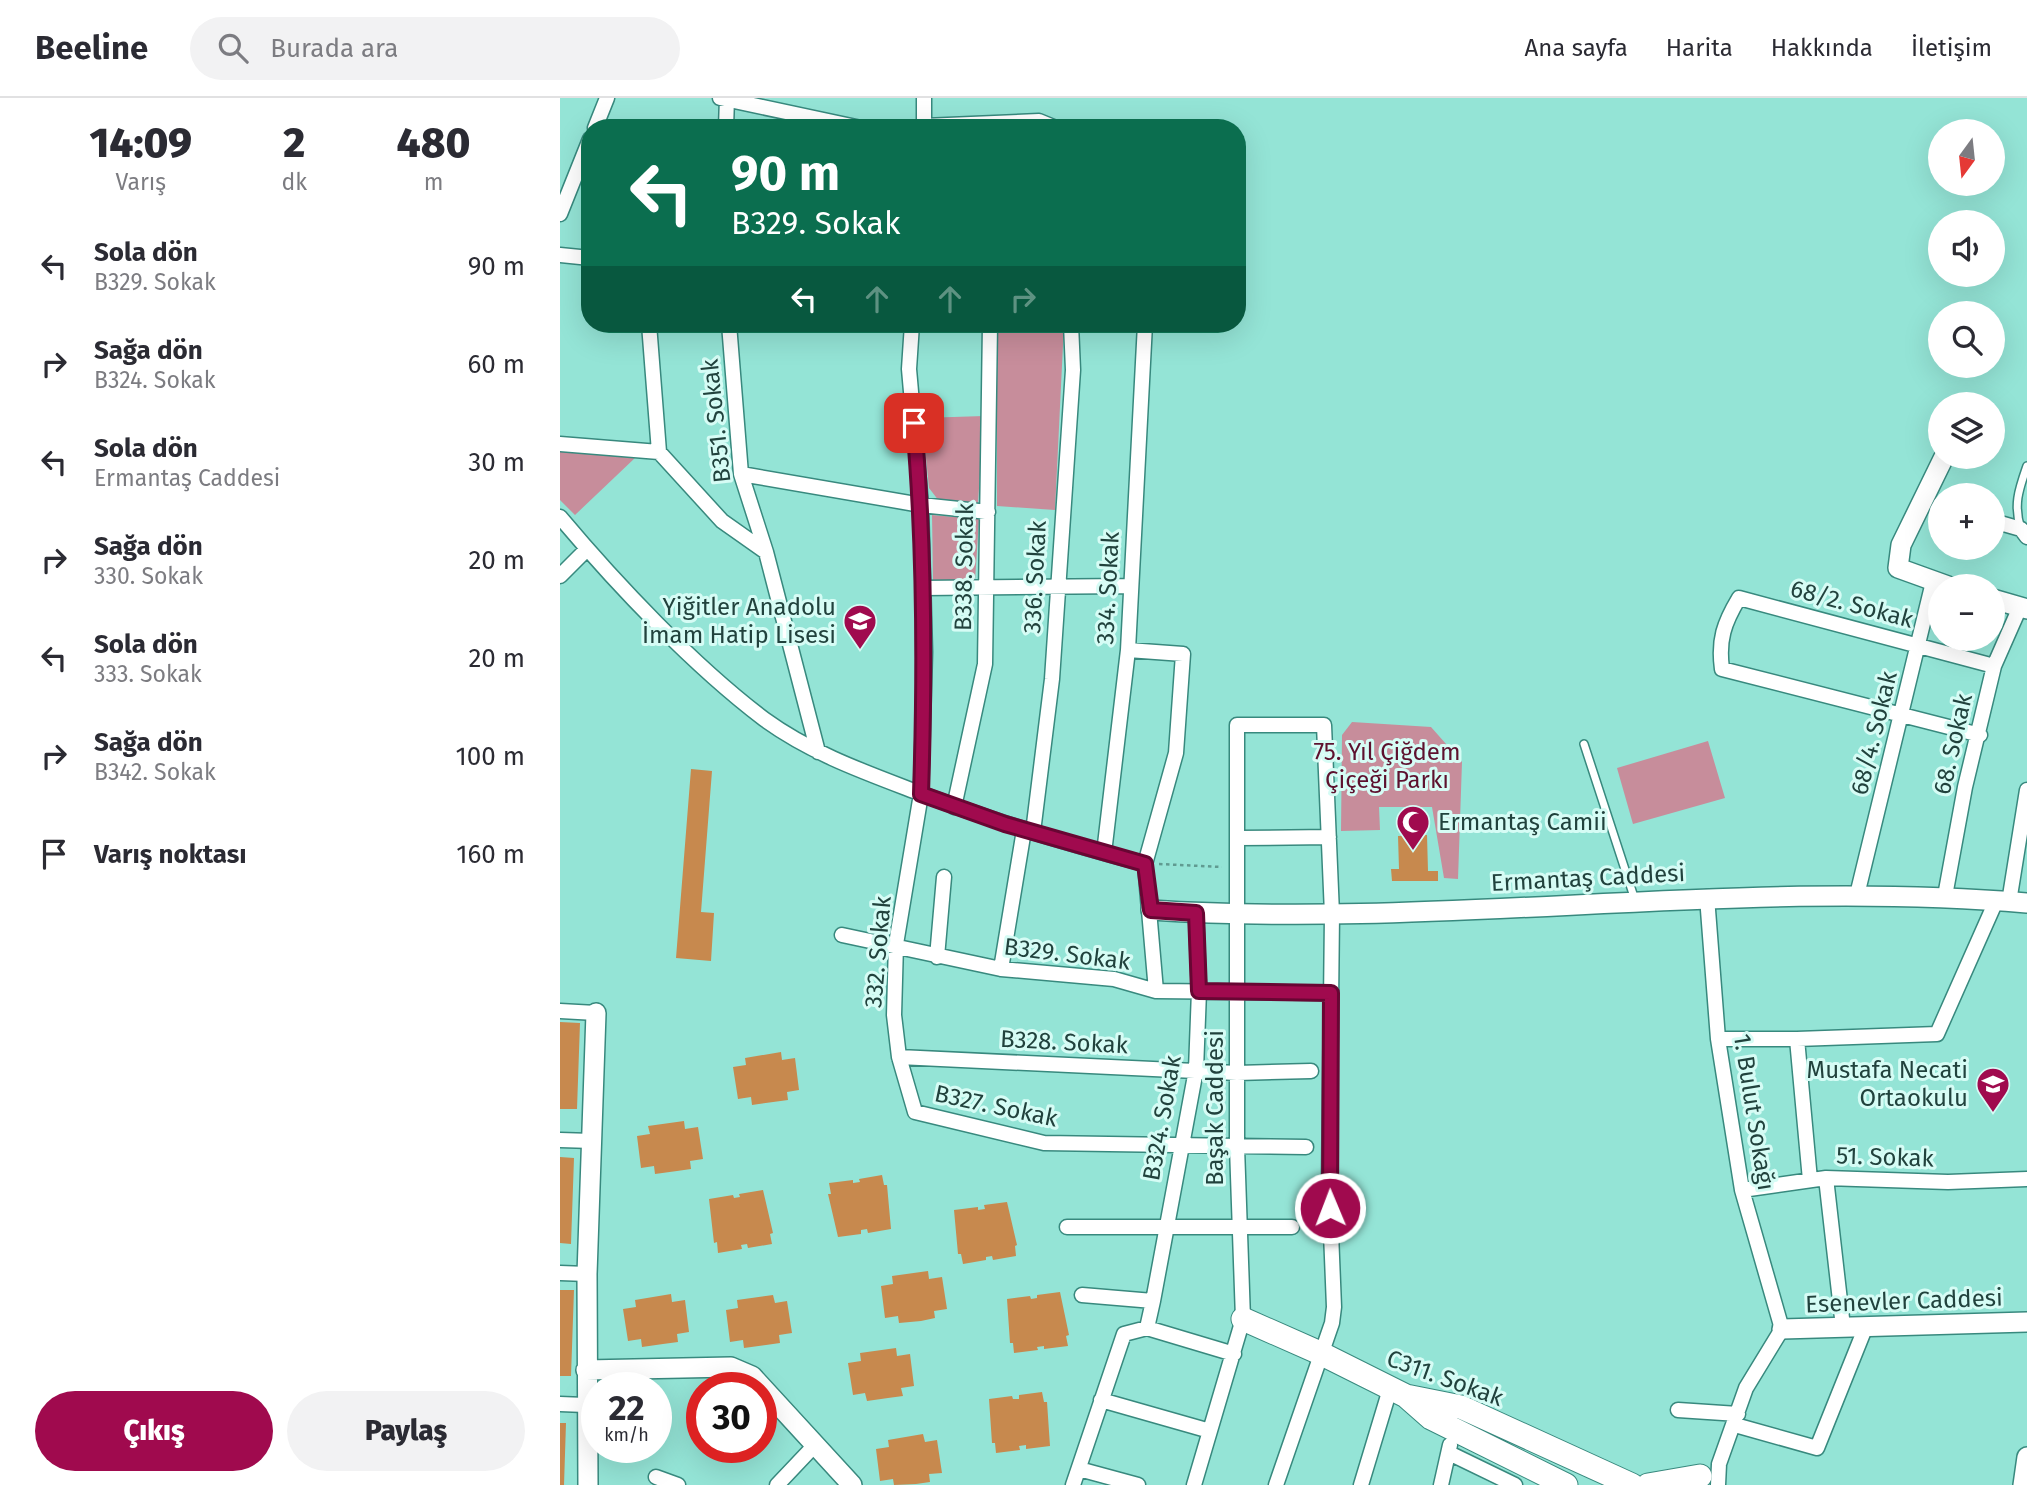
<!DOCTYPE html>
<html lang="tr">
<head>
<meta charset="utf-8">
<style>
  :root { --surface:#fff; --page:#f2f2f3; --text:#2b2b33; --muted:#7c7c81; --line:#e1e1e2; --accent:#a00a4e }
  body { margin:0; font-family:"Fira Sans",sans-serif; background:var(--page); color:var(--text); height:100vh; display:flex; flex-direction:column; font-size:26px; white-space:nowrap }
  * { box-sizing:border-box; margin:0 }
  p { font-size:23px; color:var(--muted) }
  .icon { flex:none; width:38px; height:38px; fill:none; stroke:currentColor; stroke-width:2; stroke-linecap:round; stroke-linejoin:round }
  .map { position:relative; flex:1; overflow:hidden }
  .panel { display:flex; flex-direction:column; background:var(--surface); width:560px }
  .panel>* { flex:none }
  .top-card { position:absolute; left:21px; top:21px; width:665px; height:214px; border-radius:28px; box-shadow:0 7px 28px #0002; background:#0b6e4f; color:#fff; overflow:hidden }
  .needle { width:46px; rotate:195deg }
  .tools { position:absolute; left:1368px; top:21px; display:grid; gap:14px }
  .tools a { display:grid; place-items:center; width:77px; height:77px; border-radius:50%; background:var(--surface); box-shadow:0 7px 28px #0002; font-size:35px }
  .speed { position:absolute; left:21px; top:1274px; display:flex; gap:14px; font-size:35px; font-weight:700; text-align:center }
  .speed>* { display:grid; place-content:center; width:91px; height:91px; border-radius:50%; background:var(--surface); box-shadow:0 7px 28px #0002; line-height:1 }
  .speed small { font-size:18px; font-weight:400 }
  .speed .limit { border:10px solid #d22; background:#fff; color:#111 }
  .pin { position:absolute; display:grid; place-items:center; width:60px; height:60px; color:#fff; margin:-30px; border-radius:14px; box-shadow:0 4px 10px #0006 }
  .me { position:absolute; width:77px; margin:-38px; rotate:359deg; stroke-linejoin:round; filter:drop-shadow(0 0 5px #0008) }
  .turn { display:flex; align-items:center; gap:24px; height:147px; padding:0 35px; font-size:32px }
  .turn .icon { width:91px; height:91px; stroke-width:2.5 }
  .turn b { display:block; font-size:49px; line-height:60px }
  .lanes { display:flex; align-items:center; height:66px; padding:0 35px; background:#0003; justify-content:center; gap:35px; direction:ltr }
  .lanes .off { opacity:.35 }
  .eta { display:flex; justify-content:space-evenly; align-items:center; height:119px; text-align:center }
  .eta b { font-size:42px; font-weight:800; line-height:49px }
  .action { display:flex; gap:14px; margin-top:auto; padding:14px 35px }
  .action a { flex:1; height:80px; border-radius:42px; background:var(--accent); color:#fff; font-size:28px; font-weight:800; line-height:80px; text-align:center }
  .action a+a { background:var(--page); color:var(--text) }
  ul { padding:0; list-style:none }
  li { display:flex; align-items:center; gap:21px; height:98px; padding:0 35px }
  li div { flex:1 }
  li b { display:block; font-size:26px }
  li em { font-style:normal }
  header { display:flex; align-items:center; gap:42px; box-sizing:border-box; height:98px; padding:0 35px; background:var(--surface); border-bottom:2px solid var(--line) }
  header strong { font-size:33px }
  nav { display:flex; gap:38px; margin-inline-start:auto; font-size:24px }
  .search { width:490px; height:63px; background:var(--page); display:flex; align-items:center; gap:18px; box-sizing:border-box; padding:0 24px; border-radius:38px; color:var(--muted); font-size:26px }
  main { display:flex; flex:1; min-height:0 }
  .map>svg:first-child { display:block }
  .green { fill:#c78d9b }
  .building { fill:#c7894e }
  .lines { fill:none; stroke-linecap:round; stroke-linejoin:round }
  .lane-casing { stroke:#38897e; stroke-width:10 }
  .street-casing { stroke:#38897e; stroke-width:17 }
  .secondary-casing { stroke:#38897e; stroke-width:22 }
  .primary-casing { stroke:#38897e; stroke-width:25 }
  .path { stroke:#609b91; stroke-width:2.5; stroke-dasharray:3.5 3.5; stroke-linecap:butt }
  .lane { stroke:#fff; stroke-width:7 }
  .street { stroke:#fff; stroke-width:14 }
  .secondary { stroke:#fff; stroke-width:19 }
  .primary { stroke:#fff; stroke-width:23 }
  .route-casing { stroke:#680633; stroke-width:18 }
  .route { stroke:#a00a4e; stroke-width:12 }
  .labels { text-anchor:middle; stroke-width:6; stroke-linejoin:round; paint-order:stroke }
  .street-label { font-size:24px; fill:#21423d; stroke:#d6fcf5 }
  .poi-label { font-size:24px; fill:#21423d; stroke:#d6fcf5; text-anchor:end }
  .park-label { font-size:24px; fill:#5d112e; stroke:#d6fcf5 }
</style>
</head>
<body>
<header>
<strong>Beeline</strong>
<div class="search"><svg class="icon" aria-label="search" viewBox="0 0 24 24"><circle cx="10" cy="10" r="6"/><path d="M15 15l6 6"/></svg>Burada ara</div>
<nav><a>Ana sayfa</a><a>Harita</a><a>Hakkında</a><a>İletişim</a></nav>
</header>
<main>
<section class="panel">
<div class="eta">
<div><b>14:09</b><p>Varış</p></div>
<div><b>2</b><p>dk</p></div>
<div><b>480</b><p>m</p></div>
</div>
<ul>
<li><svg class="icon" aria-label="left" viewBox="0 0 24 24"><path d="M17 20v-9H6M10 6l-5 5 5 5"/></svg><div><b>Sola dön</b><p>B329. Sokak</p></div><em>90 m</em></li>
<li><svg class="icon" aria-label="right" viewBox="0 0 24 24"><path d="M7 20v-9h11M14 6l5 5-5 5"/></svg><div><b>Sağa dön</b><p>B324. Sokak</p></div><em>60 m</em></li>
<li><svg class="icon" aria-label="left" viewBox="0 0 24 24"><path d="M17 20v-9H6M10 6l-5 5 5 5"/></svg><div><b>Sola dön</b><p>Ermantaş Caddesi</p></div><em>30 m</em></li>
<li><svg class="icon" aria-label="right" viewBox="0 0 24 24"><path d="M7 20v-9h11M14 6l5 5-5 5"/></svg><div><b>Sağa dön</b><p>330. Sokak</p></div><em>20 m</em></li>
<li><svg class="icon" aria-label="left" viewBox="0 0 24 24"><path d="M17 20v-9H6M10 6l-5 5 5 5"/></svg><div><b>Sola dön</b><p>333. Sokak</p></div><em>20 m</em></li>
<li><svg class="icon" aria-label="right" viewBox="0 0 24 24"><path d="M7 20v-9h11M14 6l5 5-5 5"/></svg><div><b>Sağa dön</b><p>B342. Sokak</p></div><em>100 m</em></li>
<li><svg class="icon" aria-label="arrive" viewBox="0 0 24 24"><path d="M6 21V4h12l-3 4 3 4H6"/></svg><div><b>Varış noktası</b></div><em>160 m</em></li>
</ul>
<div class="action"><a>Çıkış</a><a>Paylaş</a></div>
</section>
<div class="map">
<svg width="1467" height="1387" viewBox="0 0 1467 1387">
  <rect width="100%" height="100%" fill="#94e4d6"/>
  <path class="green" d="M437,226H504L495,412L437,408Z
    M424,318L418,405L379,403L369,390L362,320Z
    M0,350L76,359L15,417L0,402Z
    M372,417L419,421L415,483L373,482Z
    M792,624L871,629L902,664L898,781L884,780L872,709H819L820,732L781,733L782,637Z
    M1148,643L1165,700L1073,726L1057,670Z"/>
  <path class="building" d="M131,671L152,673L141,814L154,815L151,863L116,860Z
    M867,737L868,773H878V783H832L831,771H839L838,738Z
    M0,924L20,925L17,1011H0Z
    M221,954L222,962L235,960L239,992L227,994L228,1002L192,1007L191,999L178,1001L173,969L186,967L185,960Z
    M124,1023L125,1031L138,1029L143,1061L130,1063L131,1071L117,1073L95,1076L94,1068L81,1070L77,1038L90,1036L88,1028Z
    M0,1059L14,1060L11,1146L0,1145Z
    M322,1077L324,1087H327L331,1131L308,1135L307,1131L301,1132V1136L278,1139L268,1096H271L269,1085L293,1082V1085L300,1084L299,1081Z
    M203,1092L213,1135L210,1136L212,1146L188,1150L187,1146L181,1147L182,1151L158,1155L157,1144L154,1145L149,1101L173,1097L174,1100L180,1099L179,1096Z
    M447,1104L457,1147L455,1148L456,1158L433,1162L432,1158L426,1159V1162L403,1166L401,1156H398L394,1112L418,1109V1112L425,1111L424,1107Z
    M368,1173L369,1181L382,1179L387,1211L374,1213L375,1220L361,1223L339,1225L338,1218L325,1220L321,1188L333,1186L332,1178Z
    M0,1192H14L11,1278H0Z
    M500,1194L509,1237L506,1238L508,1248L484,1251V1248L477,1249L478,1252L454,1255L453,1245H450L447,1201L470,1198L471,1201L477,1200V1197Z
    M111,1196L112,1204L125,1202L129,1234L117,1236L118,1244L103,1246L82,1249L81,1241L68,1243L63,1211L76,1209L75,1202Z
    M213,1197L215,1205L227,1203L232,1235L219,1237L220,1245L206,1247L184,1250L183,1242L170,1244L166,1212L178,1210L177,1202Z
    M336,1250L337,1258L350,1256L354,1288L341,1290L343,1298L328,1300L307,1303L305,1295L293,1297L288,1265L301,1263L300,1255Z
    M482,1294L484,1304H487L490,1348L466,1351V1347L459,1348L460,1352L436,1355L435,1345H432L429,1301L452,1298L453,1301H459V1297Z
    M0,1325H6L4,1387H0Z
    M363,1336L365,1344L377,1342L382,1375L369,1376L370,1384L356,1386L334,1387L333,1381L320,1383L316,1351L329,1349L328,1342Z"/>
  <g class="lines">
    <defs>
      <path id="lane" d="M1461,431C1453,407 1459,391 1467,368
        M1024,646L1075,802"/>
      <path id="street" d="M160,0L301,30
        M364,28L479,23L496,30
        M35,30L47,0
        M166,30L167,0
        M364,30V0
        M0,116L30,41
        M0,157L30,160
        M89,226L99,354L162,423L206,454L258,654
        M169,226L181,376L206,454
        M352,226L349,271L361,407L365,554L361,696L336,846L334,917L339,959L355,1014L484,1045L746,1049
        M0,346L99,354
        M181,376L361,407L428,414
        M0,419C57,487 134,568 204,621C252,656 307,675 362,696C435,724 509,746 585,766
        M1433,423L1461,431L1467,439
        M0,478L27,451
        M363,490L569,488
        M568,552L623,556L616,655L585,766L596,893
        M1420,637L1162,571C1158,542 1164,525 1179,500L1434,568
        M394,709L425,566L430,226
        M473,734L492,581L513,272L511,226
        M678,740L769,739
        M544,755L568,552L585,226
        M1297,797L1373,484
        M1385,798L1405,689L1434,568L1460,509
        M1147,799L1158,941L1182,1092L1222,1231L1186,1290L1159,1366L1158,1387
        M1449,804L1467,692
        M282,837L441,871L554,881L596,893L771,895
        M377,859L384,779
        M441,871L464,732
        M0,913L36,915
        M1158,941H1237L1250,1082
        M1237,941L1377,936L1436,803
        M339,959L677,975L751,973
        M0,1042L32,1043
        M1266,1080L1283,1229
        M1182,1092L1266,1080L1388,1084L1467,1081
        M507,1129H732
        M0,1175L27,1176
        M522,1197L593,1203
        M587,1230L674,1256
        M541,1302L650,1333
        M0,1306L25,1307
        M1118,1312L1178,1316
        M1175,1327L1257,1350L1306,1228
        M889,1355L955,1387
        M519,1371L578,1387
        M96,1379L118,1387
        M217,1387L254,1348
        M513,1387L564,1236L587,1230L593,1203L636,972L639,893L636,815
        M634,1387L683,1221L677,1049V627H764L772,816L769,1085L774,1209L772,1225L716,1387
        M801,1387L830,1291
        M881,1387L890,1347"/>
      <path id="secondary" d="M1384,359L1341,447L1338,470L1388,488
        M1433,501L1467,511
        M591,812C883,831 1175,780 1467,805
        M1222,1231L1467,1224
        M26,1272L171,1269L192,1278L292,1387
        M28,1387L27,1176L36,915
        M1463,1387L1467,1359"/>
      <path id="primary" d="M683,1221L760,1255L846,1298L901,1309L1072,1387
        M846,1298L871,1320L1006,1387
        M1088,1387L1140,1378"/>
    </defs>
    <use href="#lane" class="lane-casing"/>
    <use href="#street" class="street-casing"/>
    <use href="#secondary" class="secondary-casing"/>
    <use href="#primary" class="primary-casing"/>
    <path class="path" d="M599,766L662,769"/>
    <use href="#lane" class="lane"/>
    <use href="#street" class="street"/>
    <use href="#secondary" class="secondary"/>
    <use href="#primary" class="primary"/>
  </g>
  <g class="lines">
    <defs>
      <path id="route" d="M354,325C365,449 365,572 361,696L445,726L585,766L591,812L636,815L639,893L771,895L770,1110"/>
    </defs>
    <use href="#route" class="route-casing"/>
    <use href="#route" class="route"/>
  </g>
  <defs>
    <symbol id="school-pin" viewBox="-11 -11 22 30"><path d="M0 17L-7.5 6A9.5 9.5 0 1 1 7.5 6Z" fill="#a00a4e" stroke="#d6fcf5"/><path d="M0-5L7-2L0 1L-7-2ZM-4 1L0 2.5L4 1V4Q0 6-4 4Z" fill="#fff"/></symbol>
    <symbol id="mosque-pin" viewBox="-11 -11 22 30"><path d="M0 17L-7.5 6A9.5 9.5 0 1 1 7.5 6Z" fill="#a00a4e" stroke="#d6fcf5"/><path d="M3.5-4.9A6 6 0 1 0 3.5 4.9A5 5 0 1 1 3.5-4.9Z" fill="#fff"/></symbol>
  </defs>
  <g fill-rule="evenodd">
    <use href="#school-pin" x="281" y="504" width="38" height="52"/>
    <use href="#mosque-pin" x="834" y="705" width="38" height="52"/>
    <use href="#school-pin" x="1414" y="967" width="38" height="52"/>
  </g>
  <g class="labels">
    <g class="street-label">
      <text transform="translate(156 323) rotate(-96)" y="8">B351. Sokak</text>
      <text transform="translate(404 469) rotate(-89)" y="8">B338. Sokak</text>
      <text transform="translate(475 479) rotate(-87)" y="8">336. Sokak</text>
      <text transform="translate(548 490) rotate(-87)" y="8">334. Sokak</text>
      <text transform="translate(1292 506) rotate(15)" y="8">68/2. Sokak</text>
      <text transform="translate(1314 635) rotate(-76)" y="8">68/4. Sokak</text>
      <text transform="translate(1393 646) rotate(-77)" y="8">68. Sokak</text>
      <text transform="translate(1028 780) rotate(-3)" y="8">Ermantaş Caddesi</text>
      <text transform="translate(318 854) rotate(-85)" y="8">332. Sokak</text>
      <text transform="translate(507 856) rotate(7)" y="8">B329. Sokak</text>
      <text transform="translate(504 944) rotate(3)" y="8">B328. Sokak</text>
      <text transform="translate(436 1008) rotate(12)" y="8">B327. Sokak</text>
      <text transform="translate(655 1010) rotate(-90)" y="8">Başak Caddesi</text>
      <text transform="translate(1194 1014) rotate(81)" y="8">1. Bulut Sokağı</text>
      <text transform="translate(602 1020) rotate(-80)" y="8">B324. Sokak</text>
      <text transform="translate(1325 1059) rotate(2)" y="8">51. Sokak</text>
      <text transform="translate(1344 1203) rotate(-2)" y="8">Esenevler Caddesi</text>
      <text transform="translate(885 1280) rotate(20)" y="8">C311. Sokak</text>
    </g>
    <g class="poi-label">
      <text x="276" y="517">Yiğitler Anadolu<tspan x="276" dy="28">İmam Hatip Lisesi</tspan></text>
      <text x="878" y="732" text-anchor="start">Ermantaş Camii</text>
      <text x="1408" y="980">Mustafa Necati<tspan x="1408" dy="28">Ortaokulu</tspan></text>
    </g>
    <g class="park-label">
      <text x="827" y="662">75. Yıl Çiğdem<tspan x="827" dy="28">Çiçeği Parkı</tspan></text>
    </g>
  </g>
</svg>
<div class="tools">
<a><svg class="needle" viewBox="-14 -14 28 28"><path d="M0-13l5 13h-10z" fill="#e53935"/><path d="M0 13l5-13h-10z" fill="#7c7c81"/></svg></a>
<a><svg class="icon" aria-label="sound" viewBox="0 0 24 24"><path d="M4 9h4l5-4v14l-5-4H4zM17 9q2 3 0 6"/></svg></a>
<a><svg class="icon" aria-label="search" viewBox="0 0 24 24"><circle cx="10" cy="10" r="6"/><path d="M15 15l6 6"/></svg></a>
<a><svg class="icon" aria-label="layers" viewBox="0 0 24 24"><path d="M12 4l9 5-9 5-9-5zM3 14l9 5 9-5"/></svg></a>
<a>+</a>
<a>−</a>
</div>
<div class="speed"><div>22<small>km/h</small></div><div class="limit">30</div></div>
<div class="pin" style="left:354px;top:325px;background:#d93025"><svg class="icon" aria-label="arrive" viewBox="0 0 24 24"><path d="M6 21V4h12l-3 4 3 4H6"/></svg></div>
<svg class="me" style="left:770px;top:1110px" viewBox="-20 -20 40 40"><circle r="17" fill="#a00a4e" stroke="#fff" stroke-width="3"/><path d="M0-11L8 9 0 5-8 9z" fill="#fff"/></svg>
<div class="top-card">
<div class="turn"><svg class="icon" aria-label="left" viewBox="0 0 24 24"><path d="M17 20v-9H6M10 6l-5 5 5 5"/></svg><div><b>90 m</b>B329. Sokak</div></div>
<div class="lanes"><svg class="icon" aria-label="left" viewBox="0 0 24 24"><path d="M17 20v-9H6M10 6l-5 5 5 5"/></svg><svg class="icon off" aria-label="ahead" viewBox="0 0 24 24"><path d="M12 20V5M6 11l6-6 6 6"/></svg><svg class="icon off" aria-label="ahead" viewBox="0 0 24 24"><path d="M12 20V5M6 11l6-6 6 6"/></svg><svg class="icon off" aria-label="right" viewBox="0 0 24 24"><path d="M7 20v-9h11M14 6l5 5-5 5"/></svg></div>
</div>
</div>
</main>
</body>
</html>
